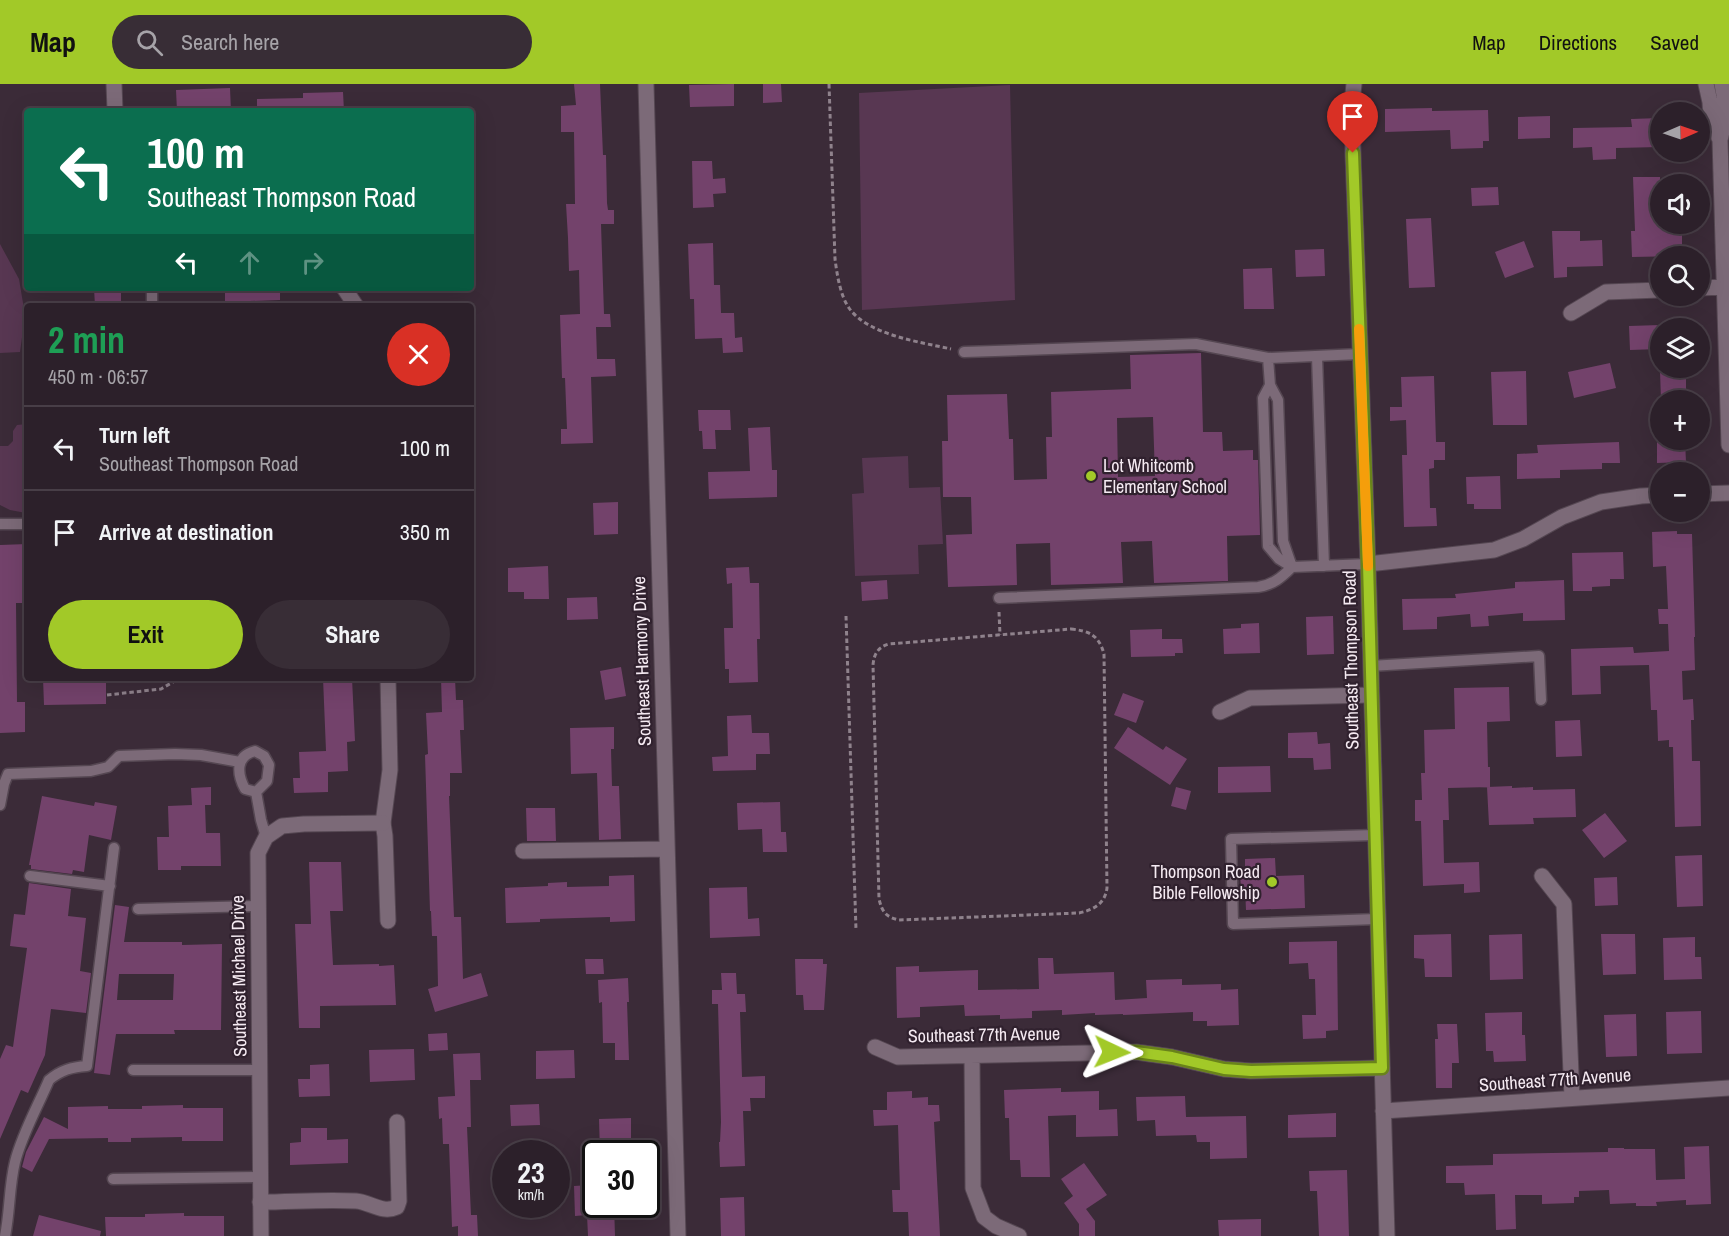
<!DOCTYPE html>
<html lang="en">
<head>
<meta charset="utf-8">
<style>
  :root { --surface:#2c202a; --page:#382d36; --text:#f1f3f6; --muted:#a6a3a8; --line:#483e47; --accent:#a2c928 }
  body { margin:0; font-family:"Archivo Narrow",sans-serif; background:var(--page); color:var(--text); height:100vh; display:flex; flex-direction:column; font-size:22px; white-space:nowrap }
  * { box-sizing:border-box; margin:0 }
  p { font-size:20px; color:var(--muted) }
  .icon { flex:none; width:33px; height:33px; fill:none; stroke:currentColor; stroke-width:2; stroke-linecap:round; stroke-linejoin:round }
  .map { position:relative; flex:1; overflow:hidden }
  .panel { position:absolute; left:24px; top:219px; width:450px; height:378px; display:flex; flex-direction:column; background:var(--surface); border-radius:6px; box-shadow:0 6px 24px #0002,0 0 0 2px var(--line) }
  .panel>* { flex:none }
  .guide { position:absolute; left:24px; top:24px; width:450px; height:183px; border-radius:6px; box-shadow:0 6px 24px #0002,0 0 0 2px var(--line); background:#0b6e4f; color:#fff; overflow:hidden }
  .needle { width:39px; rotate:88deg }
  .buttons { position:absolute; left:1650px; top:18px; display:grid; gap:12px }
  .buttons a { display:grid; place-items:center; width:60px; height:60px; border-radius:50%; background:var(--surface); box-shadow:0 6px 24px #0002,0 0 0 2px var(--line); font-size:30px }
  .speed { position:absolute; left:492px; top:1056px; display:flex; gap:12px; font-size:30px; font-weight:700; text-align:center }
  .speed>* { display:grid; place-content:center; width:78px; height:78px; border-radius:50%; background:var(--surface); box-shadow:0 6px 24px #0002,0 0 0 2px var(--line); line-height:1 }
  .speed small { font-size:15px; font-weight:400 }
  .speed .limit { border:3px solid #111; border-radius:9px; background:#fff; color:#111 }
  .pin { position:absolute; display:grid; place-items:center; width:51px; height:51px; color:#fff; margin:-62px -26px; border-radius:50% 50% 50% 0; rotate:-45deg; box-shadow:0 0 6px #0007 }
  .pin .icon { rotate:45deg }
  .me { position:absolute; width:66px; margin:-33px; rotate:92deg; stroke-linejoin:round; filter:drop-shadow(0 0 4px #0008) }
  .turn { display:flex; align-items:center; gap:21px; height:126px; padding:0 24px; font-size:27px }
  .turn .icon { width:78px; height:78px; stroke-width:2.5 }
  .turn b { display:block; font-size:42px; line-height:51px }
  .lanes { display:flex; align-items:center; height:57px; padding:0 24px; background:#0003; justify-content:center; gap:30px; direction:ltr }
  .lanes .off { opacity:.35 }
  .round { display:grid; place-items:center; flex:none; width:63px; height:63px; border-radius:32px; background:var(--page) }
  .headline { display:flex; align-items:center; justify-content:space-between; height:102px; padding:0 24px }
  h1 { font-size:36px; font-weight:700; line-height:45px; color:#1e9e55 }
  .button { display:flex; gap:12px; margin-top:auto; padding:12px 24px }
  .button a { flex:1; height:69px; border-radius:36px; background:var(--accent); color:#111; font-size:24px; font-weight:700; line-height:69px; text-align:center }
  .button a+a { background:var(--page); color:var(--text) }
  ul { padding:0; list-style:none }
  li { display:flex; align-items:center; gap:18px; height:84px; padding:0 24px; border-top:2px solid var(--line) }
  li div { flex:1 }
  li b { display:block; font-size:22px }
  li em { font-style:normal }
  header { display:flex; align-items:center; gap:36px; box-sizing:border-box; height:84px; padding:0 30px; background:var(--accent); color:#111 }
  header strong { font-size:28px }
  nav { display:flex; gap:33px; margin-inline-start:auto; font-size:21px }
  .search { width:420px; height:54px; background:var(--page); display:flex; align-items:center; gap:15px; box-sizing:border-box; padding:0 21px; border-radius:33px; color:var(--muted); font-size:22px }
  .map>svg:first-child { display:block }
  .green { fill:#583752 }
  .building { fill:#73426b; fill-rule:evenodd }
  .lines { fill:none; stroke-linecap:round; stroke-linejoin:round }
  .service-casing { stroke:#554752; stroke-width:13 }
  .minor-casing { stroke:#554752; stroke-width:17 }
  .tertiary-casing { stroke:#554752; stroke-width:17 }
  .path { stroke:#8f828c; stroke-width:3; stroke-dasharray:4.5 3; stroke-linecap:butt }
  .service { stroke:#7c6a78; stroke-width:10 }
  .minor { stroke:#7c6a78; stroke-width:15 }
  .tertiary { stroke:#7c6a78; stroke-width:15 }
  .route-casing { stroke:#69831a; stroke-width:15 }
  .route { stroke:#a2c928; stroke-width:10 }
  .slow { stroke:#f59e0b; stroke-width:10 }
  .poi-dot { fill:#a2c928; stroke:#30212e; stroke-width:2 }
  .labels { text-anchor:middle; stroke-width:4.5; stroke-linejoin:round; paint-order:stroke }
  .poi-label { font-size:18px; fill:#f5eaf2; stroke:#30212e; text-anchor:start }
  .street-label { font-size:18px; fill:#f5eaf2; stroke:#30212e }
</style>
</head>
<body>
<header>
<strong>Map</strong>
<div class="search"><svg class="icon" aria-label="search" viewBox="0 0 24 24"><circle cx="10" cy="10" r="6"/><path d="M15 15l6 6"/></svg>Search here</div>
<nav><a>Map</a><a>Directions</a><a>Saved</a></nav>
</header>
<div class="map">
<svg width="1729" height="1152" viewBox="0 0 1729 1152">
  <rect width="100%" height="100%" fill="#3b2b38"/>
  <path class="green" d="M1010,1L1015,216L862,226L859,9Z
    M0,160L19,195L25,231L20,268L0,269Z
    M27,340V429H26L10,426L0,421V362H8L13,357V347L17,341Z
    M908,372L909,404L940,403L943,460L918,461L919,490L855,492L852,410L864,409L862,374Z"/>
  <path class="building" d="M574,0H600L603,71H606L607,119L608,126H614V140H601L604,230H610L611,243H596L597,275H615L616,292L591,293L593,359L561,360V345H567L565,294H562L560,231L580,230L579,186L569,187L568,154L566,120H575L574,48H561V22L576,21Z
    M734,0V22L690,23L689,1Z
    M763,0H781L782,18L763,19Z
    M230,4L231,27H177L176,6Z
    M343,8L344,27H257V15L303,14V9Z
    M1432,24V27L1488,26L1489,57H1483V64L1451,65L1450,46L1385,48V25Z
    M1550,32V54L1518,55V33Z
    M1660,34V63L1616,64V75L1593,76L1592,63L1573,64V44L1632,43L1631,35Z
    M692,77H712L713,95L725,94L726,109L713,110L714,123L693,124Z
    M1633,93H1660V140H1682V172L1632,173L1631,147H1635Z
    M1498,103L1499,121L1472,122L1471,104Z
    M1431,134L1435,203L1409,204L1406,135Z
    M1552,147H1580V157L1602,156L1603,182L1567,183V193L1554,194Z
    M1524,157L1534,183L1505,194L1495,168Z
    M713,159L714,201H720L721,229H734L735,254L742,253L743,268L723,269L722,254L695,255L694,215H690L688,160Z
    M1324,165L1325,192L1296,193L1295,166Z
    M1272,184L1274,225H1244L1243,185Z
    M94,204H121V222H95Z
    M225,204H280V216L225,218Z
    M1660,241V265L1630,266L1629,242Z
    M1201,269L1203,348H1222L1223,367L1253,366V376H1258L1260,451L1227,452L1228,497L1154,499L1152,457L1121,458L1123,499L1051,501L1050,459L1016,460L1017,501L948,503L946,451L972,450L971,413H943L942,357H948L947,311L1007,310L1009,355H1013L1014,396L1047,395L1046,353H1052L1051,308L1131,305L1130,271ZM1153,333L1155,392L1118,393L1117,334Z
    M1610,279L1616,304L1574,314L1568,288Z
    M1686,286V307H1682V316H1661L1660,287Z
    M1526,287L1527,341H1493L1491,288Z
    M1434,292L1436,358H1445V376H1434V384L1429,385L1430,424H1436L1437,442L1404,443L1402,371H1407L1406,336L1390,337V323H1402L1401,293Z
    M698,326H730L731,346H715L716,365H703L702,347H699Z
    M770,343L772,386H777V413L709,415L708,388L750,387L748,344Z
    M1657,356H1685L1686,378L1657,379Z
    M1619,358L1620,379H1602V385L1560,386V394L1517,395V370L1538,369L1537,361Z
    M1500,392L1501,425H1474V420H1467L1466,393Z
    M618,418V450L594,451L593,419Z
    M1677,447V450H1692L1695,553H1694L1695,586L1682,587L1683,616L1693,615L1694,636H1691L1692,677H1700L1701,742L1675,743L1673,663H1669V656L1658,657L1657,626H1651L1649,581L1600,582L1601,610L1572,611L1571,565L1633,563L1634,569L1669,567L1668,540H1659L1658,525H1668L1666,482L1653,483L1652,448Z
    M27,460V519H16L17,618H25V648L0,649V461Z
    M1623,468L1624,495H1610V502L1592,503V507H1573L1572,469Z
    M548,482L549,515H524V508H508V484Z
    M749,483L750,499H759L760,555H757L758,598L729,599V585H725L724,544H733L732,499L727,500L726,484Z
    M887,496L888,515L862,517L861,498Z
    M1564,496L1565,536L1523,537V529L1488,532L1489,542L1471,543L1470,530L1437,533V545L1403,546L1402,515L1456,514L1455,510L1515,504V498Z
    M597,513L598,535L567,536V514Z
    M1333,532L1334,570L1307,571L1306,533Z
    M1259,539L1260,569L1224,570L1223,545L1241,544V540Z
    M1162,545V555H1182L1183,569H1175V572L1131,573L1130,546Z
    M621,583L626,612L605,616L600,587Z
    M43,594H106V620L44,621Z
    M323,594H352L355,657L347,658L348,687L328,688V708L294,709L293,694H300L299,668L326,667Z
    M441,594H455L456,616H463L464,646H460L462,689H450V712H449L454,833H461L463,895L481,889L488,912L435,928L428,905L438,902L437,852H432L431,827H430L425,671L428,670L426,629L442,628Z
    M1509,603L1510,637L1487,638L1488,683H1490V703L1448,704L1449,736H1443L1444,779L1479,778L1480,808L1464,809V800L1423,802L1421,737H1415V716H1422L1421,689H1425L1424,646L1455,645L1454,604Z
    M1123,609L1144,617L1136,639L1114,631Z
    M751,631L752,649H769L770,670H756V686L713,687L712,673L728,672L727,632Z
    M1580,636L1582,672L1556,673L1555,637Z
    M614,643V665H611L612,702H619L621,755L599,756L597,689L571,690L570,644Z
    M1128,643L1163,666L1166,662L1187,675L1170,701L1114,664Z
    M1317,648L1318,660L1330,659L1331,685L1314,686L1313,674H1288V649Z
    M1270,682L1271,708L1218,709V683Z
    M1512,702V704L1533,703V706L1575,705L1576,733L1533,734L1534,740L1489,741L1487,703Z
    M211,703V721H205L206,749H220L221,782H181V786H158L157,753H169L168,722L192,721L191,704Z
    M1176,703L1191,707L1186,726L1171,722Z
    M42,712L94,722L95,718L117,722L111,756L89,751L84,788L73,786L72,790L31,785V781H29Z
    M780,718L781,748H786L787,768H763L762,745L738,746L737,719Z
    M526,724H555L556,757H527Z
    M1605,729L1627,757L1604,774L1582,746Z
    M1702,771L1703,822L1677,823L1675,772Z
    M1275,774L1276,792L1304,791L1305,824L1246,826L1245,804H1241L1240,791H1245V775Z
    M309,778H341L343,827H330L333,881L379,880V882L394,881L396,921L320,922V944H299L295,840H311Z
    M634,791L635,837L610,838V833L540,835V838L506,839L505,804L548,802V799L567,798V803L609,802V792Z
    M1617,793L1618,821L1595,822L1594,794Z
    M29,799L71,805L68,832L86,834L80,887L91,889L86,929L51,925L45,971L28,1009L21,1006L0,1055V975L6,961L13,963L27,864L10,862L14,830L25,831Z
    M747,803L748,835L759,834L760,852L710,854L709,804Z
    M115,821L129,823L124,858H182V861L222,860L221,946H174L175,950H116L110,991L94,989ZM119,890H174L173,916H117Z
    M1451,850L1452,893H1425L1424,875L1414,874V851Z
    M1522,850L1523,895L1490,896L1489,851Z
    M1601,850H1635L1636,890L1603,891Z
    M1695,853V873H1701L1702,895L1664,896L1663,854Z
    M1337,857L1338,946L1326,947V954L1303,955L1302,931H1316L1315,895H1309L1308,879L1289,880V858Z
    M1038,874H1053L1054,890L1114,888L1115,916L1147,914L1146,896L1182,895V901L1221,900V906L1238,905L1239,941L1207,942V937H1193V928L1123,931V930L1095,931V929L1062,931V926L1032,927V934L1000,935V931L965,932L964,921L920,923V933L897,934L896,883L919,882V888L978,886V906L1039,905Z
    M585,875H603L604,890H586Z
    M795,875H823V880H827L824,926H804L803,911H796Z
    M721,889H736L737,910H745L746,928H740L742,993L765,992V1014H750L751,1027H743L745,1082L720,1083L719,1058H720L721,1038L718,920H712V906H722Z
    M628,894L629,918H627L629,976H615V959H603L602,918L599,919L598,896Z
    M1701,927L1702,969L1667,970L1666,928Z
    M1522,928V951H1525L1526,977L1494,978L1493,967H1486L1485,929Z
    M1636,930L1637,972L1606,973L1604,931Z
    M1437,940H1457L1459,979H1452V1004H1436L1435,955H1438Z
    M447,949L448,966L429,967L428,950Z
    M414,965L415,996L370,998L369,966Z
    M574,966L575,994L536,995V967Z
    M480,969L481,996H470L471,1043H467L471,1131H477L478,1152H458V1142L452,1143L449,1060H443L442,1034L439,1035L438,1013L455,1012L453,970Z
    M329,980L330,1012L299,1013L298,995H310V981Z
    M1061,1004V1008L1099,1007V1026L1117,1025L1118,1052L1076,1053V1031L1048,1032L1050,1093H1021L1020,1076H1010L1009,1034H1005L1004,1006Z
    M912,1007V1014L928,1013V1021H939L940,1037L934,1038L940,1152H909L908,1128H893L892,1106H900L898,1041L874,1042L873,1026H887V1008Z
    M1185,1012L1186,1033L1246,1032L1247,1074L1210,1075V1058H1197L1196,1051L1156,1052L1155,1036L1137,1037L1136,1013Z
    M539,1020L540,1041L511,1042L510,1021Z
    M183,1021V1024H223V1057H182V1053L131,1054V1058H108V1054L49,1055L32,1088L22,1083L26,1068L44,1033L68,1045V1023L108,1022V1025H142V1022Z
    M1336,1029V1053L1288,1054V1031Z
    M631,1034V1063H625L626,1070H600L599,1035Z
    M301,1044H327V1056L348,1055V1079L290,1081V1059L301,1058Z
    M1709,1062L1711,1120L1686,1121V1116L1656,1118L1657,1122H1636V1119L1610,1120L1609,1106L1579,1107V1113H1574V1119L1542,1120V1111H1515L1516,1145L1496,1146L1495,1110L1465,1111L1464,1099H1446V1082L1493,1081V1070L1608,1068V1064H1624V1065H1655L1656,1096L1685,1095L1684,1063Z
    M1084,1079L1107,1111L1086,1125L1095,1137V1152H1079V1140L1064,1119L1073,1112L1061,1095Z
    M1347,1086L1349,1152H1319L1317,1107H1310L1309,1087Z
    M590,1101V1107L596,1106V1120H614L615,1152H588L587,1131L575,1132L574,1102Z
    M744,1113L745,1152H721L720,1114Z
    M184,1129V1132H224V1152H106L105,1133H145V1130Z
    M39,1131L101,1147L100,1152H33Z
    M1261,1135V1152H1219L1218,1136Z"/>
  <g class="lines">
    <defs>
      <path id="service" d="M152,204V222
        M964,268L1196,260L1268,274
        M1360,270L1268,274L1270,301L1263,314L1268,462L1279,475L1292,483L1368,480
        M1317,272L1324,482
        M0,440H27
        M999,514L1258,503C1273,501 1282,493 1292,483L1283,457L1278,316L1270,301
        M1370,582L1539,572L1541,616
        M255,667L264,672L269,681L267,697L256,708L245,705C237,690 235,672 255,667Z
        M256,708L261,736L266,753
        M0,721L4,700L8,690L91,687L108,683L119,672L175,670L201,671L240,678
        M1375,751L1231,755L1233,840L1377,835
        M30,792L110,802
        M138,825L258,822
        M133,986H259
        M113,1095L260,1093
        M5,1152C10,1128 9,1102 15,1078C22,1050 38,1022 49,996C61,986 72,983 87,982L114,764"/>
      <path id="minor" d="M114,0L115,27
        M646,0L678,1152
        M1706,0L1710,18L1711,35L1720,56
        M1722,0C1727,20 1725,36 1720,56L1729,361
        M344,204L356,222
        M1700,204L1723,203
        M1571,229L1606,208L1660,206
        M1700,410L1729,409
        M1368,480L1494,466L1523,455L1562,433L1601,418L1641,412L1660,411
        M388,594L390,686L383,739L385,752L388,837
        M1220,628L1250,614L1370,611
        M523,767L667,765
        M1542,792L1564,820L1572,1014
        M875,963L898,973L1136,968L1172,973L1224,985L1251,987L1382,984
        M972,972L973,1104L984,1133L996,1142L1019,1152
        M1383,1027L1729,1004
        M260,1118C292,1118 324,1115 356,1117C370,1118 382,1130 397,1123L399,1117L397,1038"/>
      <path id="tertiary" d="M1354,0L1352,19L1353,70L1368,480L1387,1152
        M261,1152L258,769L266,753L282,742L304,740L383,739"/>
    </defs>
    <use href="#service" class="service-casing"/>
    <use href="#minor" class="minor-casing"/>
    <use href="#tertiary" class="tertiary-casing"/>
    <path class="path" d="M829,0L835,175C837,190 840,211 849,224C868,251 920,258 951,265
      M999,528L1000,551
      M846,532L856,846
      M1071,545C1089,547 1099,551 1104,570L1107,804C1105,820 1093,826 1079,829L899,836C886,833 882,828 879,815L873,581C874,570 878,563 889,560Z
      M107,611L161,605L173,598"/>
    <use href="#service" class="service"/>
    <use href="#minor" class="minor"/>
    <use href="#tertiary" class="tertiary"/>
  </g>
  <g class="lines">
    <defs>
      <path id="route" d="M1112,968H1136L1172,973L1224,985L1251,987L1382,984L1368,480L1353,69"/>
    </defs>
    <use href="#route" class="route-casing"/>
    <use href="#route" class="route"/>
    <path class="slow" d="M1359,245L1368,482"/>
  </g>
  <g class="poi-dot">
    <circle cx="1091" cy="392" r="6"/>
    <circle cx="1272" cy="798" r="6"/>
  </g>
  <g class="labels">
    <g class="poi-label">
      <text x="1103" y="388">Lot Whitcomb<tspan x="1103" dy="21">Elementary School</tspan></text>
      <text x="1260" y="794" text-anchor="end">Thompson Road<tspan x="1260" dy="21">Bible Fellowship</tspan></text>
    </g>
    <g class="street-label">
      <text transform="translate(1351 576) rotate(-91)" y="6">Southeast Thompson Road</text>
      <text transform="translate(642 577) rotate(-92)" y="6">Southeast Harmony Drive</text>
      <text transform="translate(239 892) rotate(-91)" y="6">Southeast Michael Drive</text>
      <text transform="translate(984 951) rotate(-1)" y="6">Southeast 77th Avenue</text>
      <text transform="translate(1555 996) rotate(-4)" y="6">Southeast 77th Avenue</text>
    </g>
  </g>
</svg>
<div class="buttons">
<a><svg class="needle" viewBox="-14 -14 28 28"><path d="M0-13l5 13h-10z" fill="#e53935"/><path d="M0 13l5-13h-10z" fill="#a6a3a8"/></svg></a>
<a><svg class="icon" aria-label="sound" viewBox="0 0 24 24"><path d="M4 9h4l5-4v14l-5-4H4zM17 9q2 3 0 6"/></svg></a>
<a><svg class="icon" aria-label="search" viewBox="0 0 24 24"><circle cx="10" cy="10" r="6"/><path d="M15 15l6 6"/></svg></a>
<a><svg class="icon" aria-label="layers" viewBox="0 0 24 24"><path d="M12 4l9 5-9 5-9-5zM3 14l9 5 9-5"/></svg></a>
<a>+</a>
<a>−</a>
</div>
<div class="speed"><div>23<small>km/h</small></div><div class="limit">30</div></div>
<div class="pin" style="left:1353px;top:69px;background:#d93025"><svg class="icon" aria-label="arrive" viewBox="0 0 24 24"><path d="M6 21V4h12l-3 4 3 4H6"/></svg></div>
<svg class="me" style="left:1112px;top:968px" viewBox="-20 -20 40 40"><path d="M0-17L14 15 0 8-14 15z" fill="#a2c928" stroke="#fff" stroke-width="4"/></svg>
<div class="guide">
<div class="turn"><svg class="icon" aria-label="left" viewBox="0 0 24 24"><path d="M17 20v-9H6M10 6l-5 5 5 5"/></svg><div><b>100 m</b>Southeast Thompson Road</div></div>
<div class="lanes"><svg class="icon" aria-label="left" viewBox="0 0 24 24"><path d="M17 20v-9H6M10 6l-5 5 5 5"/></svg><svg class="icon off" aria-label="ahead" viewBox="0 0 24 24"><path d="M12 20V5M6 11l6-6 6 6"/></svg><svg class="icon off" aria-label="right" viewBox="0 0 24 24"><path d="M7 20v-9h11M14 6l5 5-5 5"/></svg></div>
</div>
<section class="panel">
<div class="headline"><div><h1>2 min</h1><p>450 m · 06:57</p></div><a class="round" style="background:#d93025;color:#fff"><svg class="icon" aria-label="close" viewBox="0 0 24 24"><path d="M6 6l12 12M18 6L6 18"/></svg></a></div>
<ul>
<li><svg class="icon" aria-label="left" viewBox="0 0 24 24"><path d="M17 20v-9H6M10 6l-5 5 5 5"/></svg><div><b>Turn left</b><p>Southeast Thompson Road</p></div><em>100 m</em></li>
<li><svg class="icon" aria-label="arrive" viewBox="0 0 24 24"><path d="M6 21V4h12l-3 4 3 4H6"/></svg><div><b>Arrive at destination</b></div><em>350 m</em></li>
</ul>
<div class="button"><a>Exit</a><a>Share</a></div>
</section>
</div>
</body>
</html>
